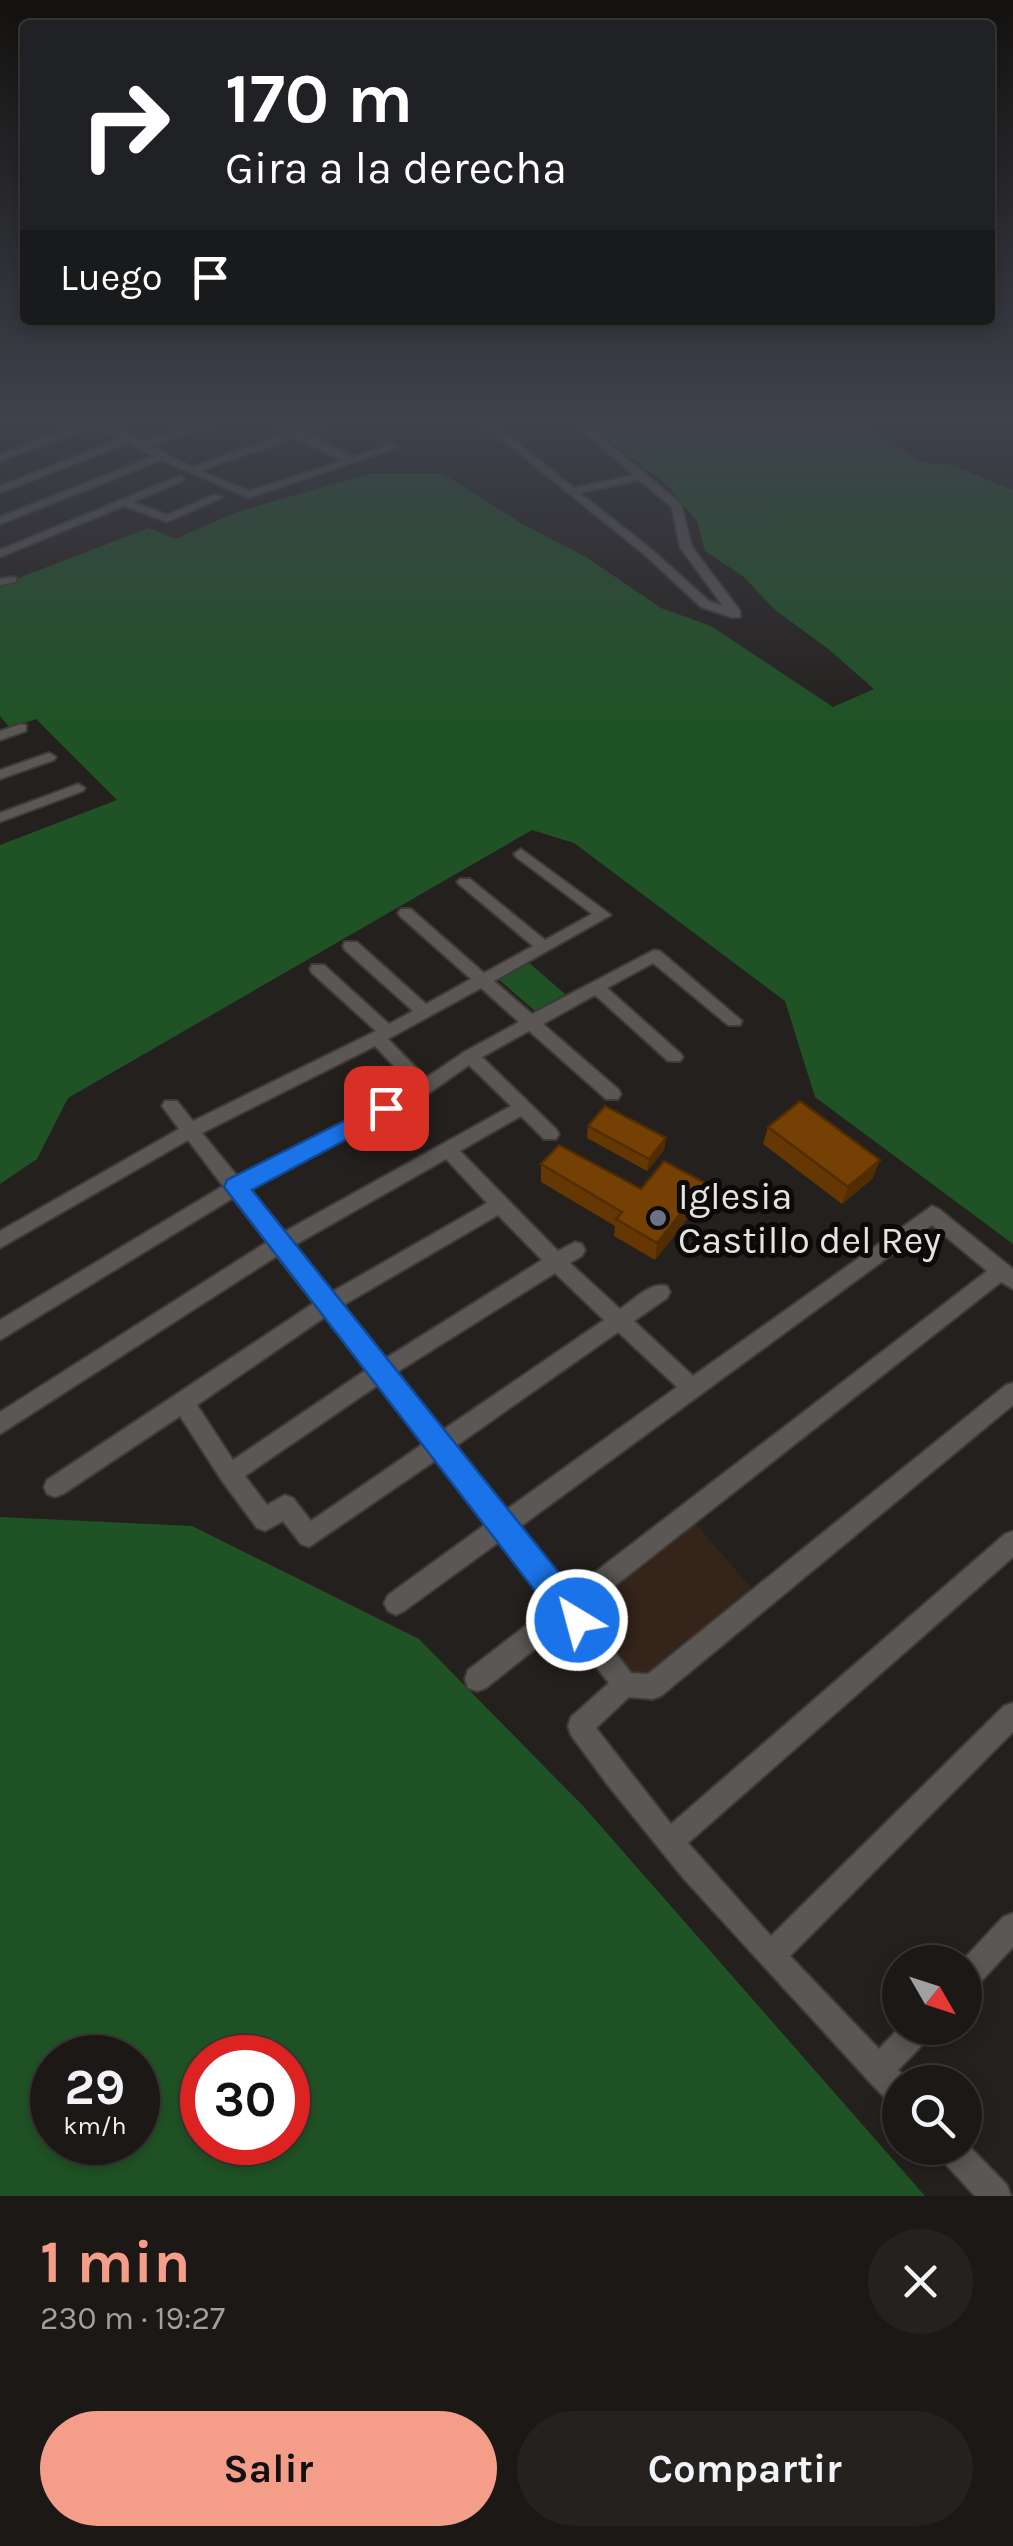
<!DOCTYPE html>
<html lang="es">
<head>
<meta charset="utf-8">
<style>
  :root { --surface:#1b1816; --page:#24211f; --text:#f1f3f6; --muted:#a0a0a1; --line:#393735; --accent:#f49e8a }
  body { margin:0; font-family:Karla,sans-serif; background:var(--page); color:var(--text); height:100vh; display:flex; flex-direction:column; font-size:38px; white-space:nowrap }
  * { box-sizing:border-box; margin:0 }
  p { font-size:32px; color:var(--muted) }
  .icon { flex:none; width:55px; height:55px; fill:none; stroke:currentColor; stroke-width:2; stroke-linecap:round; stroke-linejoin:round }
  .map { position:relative; height:2196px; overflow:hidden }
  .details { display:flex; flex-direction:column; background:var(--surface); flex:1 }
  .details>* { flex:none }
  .banner { position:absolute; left:20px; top:20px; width:975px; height:305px; border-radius:10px; box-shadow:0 5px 15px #0003,0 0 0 2px var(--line); background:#202124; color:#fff; overflow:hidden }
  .needle { width:65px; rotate:129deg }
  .tools { position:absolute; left:882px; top:1945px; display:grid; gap:20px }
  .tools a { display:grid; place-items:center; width:100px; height:100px; border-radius:50%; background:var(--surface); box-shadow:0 5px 15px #0003,0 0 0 2px var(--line); font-size:50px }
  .speed { position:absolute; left:30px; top:2035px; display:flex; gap:20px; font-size:50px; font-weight:700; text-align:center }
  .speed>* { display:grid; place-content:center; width:130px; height:130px; border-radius:50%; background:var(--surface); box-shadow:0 5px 15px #0003,0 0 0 2px var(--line); line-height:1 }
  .speed small { font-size:25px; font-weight:400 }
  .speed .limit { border:15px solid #d22; background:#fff; color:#111 }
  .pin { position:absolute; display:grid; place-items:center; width:85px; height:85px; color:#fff; margin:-42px; border-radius:20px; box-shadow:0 5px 15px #0006 }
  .me { position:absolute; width:110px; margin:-55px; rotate:323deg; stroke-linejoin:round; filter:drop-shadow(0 0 8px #0008) }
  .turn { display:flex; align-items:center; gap:35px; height:210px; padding:0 40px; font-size:45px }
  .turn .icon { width:130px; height:130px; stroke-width:2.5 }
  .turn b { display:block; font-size:70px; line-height:85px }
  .then { display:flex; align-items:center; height:95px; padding:0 40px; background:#0003; gap:20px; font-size:38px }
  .round { display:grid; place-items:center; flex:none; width:105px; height:105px; border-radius:52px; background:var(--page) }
  .overview { display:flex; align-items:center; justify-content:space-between; height:170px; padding:0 40px }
  h1 { font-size:60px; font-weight:700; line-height:75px; color:var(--accent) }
  .cta { display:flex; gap:20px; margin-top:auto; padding:20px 40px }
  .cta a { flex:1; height:115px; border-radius:60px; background:var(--accent); color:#111; font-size:40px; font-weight:700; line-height:115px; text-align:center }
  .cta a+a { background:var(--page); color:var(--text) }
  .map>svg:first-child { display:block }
  .education { fill:#34241a }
  .green { fill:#1f5325; fill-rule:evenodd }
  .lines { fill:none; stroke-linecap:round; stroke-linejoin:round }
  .street-casing { stroke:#3d3a38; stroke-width:4 }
  .street { fill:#5a5754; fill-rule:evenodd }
  .wall { fill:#653703 }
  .shaded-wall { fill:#522d02 }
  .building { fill:#754003; stroke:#522d02; stroke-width:2.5 }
  .route { fill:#1a73e8; stroke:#114b97; stroke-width:2.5 }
  .worship-dot { fill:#6b7280; stroke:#0c0a09; stroke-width:4 }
  .labels { text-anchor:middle; stroke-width:10; stroke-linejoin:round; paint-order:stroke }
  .poi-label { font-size:38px; fill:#e6e4e2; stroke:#0c0a09; text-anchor:start }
</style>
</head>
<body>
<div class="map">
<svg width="1013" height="2196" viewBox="0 0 1013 2196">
  <rect width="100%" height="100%" fill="#24201e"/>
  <path class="education" d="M694,1522L754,1591L647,1678L636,1677L580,1611Z"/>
  <path class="green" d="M579,417H850L922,462L951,465L1013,490V1244L815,1097L785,1001L574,843L532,830L68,1098L37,1159L0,1184V845L117,800L36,719L10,728L0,716V585L149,528L175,539L240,511L372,473H442L522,524L586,557L661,608L711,626L833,707L874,689L827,648L775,610L744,577L705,551L697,521L669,487Z
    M528,962L565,994L535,1011L497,978Z
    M0,1517L192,1526L419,1639L584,1807L925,2196H0ZM52,2058H138V2142H52ZM202,2058H288V2142H202Z"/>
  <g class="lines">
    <defs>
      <path id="street" d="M80,417H93L142,442L218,417H233L150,446L192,467L288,433L259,417H272L297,430L335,417H350L305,433L353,457L393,444L398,447L249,498L162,460L0,524V517L154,456L128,443L0,493V486L120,439L95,426L0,461V455L88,422ZM295,437L343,461L249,491L200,471Z
        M474,417H485L574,488L634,475L566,417H577L681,504L692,547L740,611V617H731L701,607L644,554ZM639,480L672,507L680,547L723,606L709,601L652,550L580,493Z
        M179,476L183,477V481L133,502L167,515L214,495L223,497L167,522L124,506L0,557V550Z
        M12,577L16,578V582L0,585V579Z
        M21,724L26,725V731L0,740V731Z
        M49,753L56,757L54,760L0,779V770Z
        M78,784L85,788L83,791L0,822V813Z
        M521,849L611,915L494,981L532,1014L654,950L660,951L742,1021L740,1025H728L653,963L607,988L680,1053L683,1057L680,1061H668L595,995L543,1024L618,1089L621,1094L618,1099H606L529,1031L482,1057L556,1129L559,1134L556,1139H544L521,1116L460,1151L558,1251L575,1242L582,1244L585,1250L582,1256L570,1263L620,1309C633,1300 651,1281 667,1286L670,1292L667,1298L634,1321L693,1376L932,1206L939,1209L1013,1269V1289L1001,1282L583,1611L631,1673L648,1674L1006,1385L1013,1383V1405L661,1696L652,1699L629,1697L596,1728L671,1824L1005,1534L1013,1531V1557L688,1843L771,1936L1004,1706L1013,1703V1732L790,1956L879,2049L900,2027L933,2028L929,2038L898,2070L910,2082H900V2107L890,2103L868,2080L684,1879L607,1784L571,1735L568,1726L571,1717L609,1683L564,1626L486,1688L477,1691L468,1688L465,1679L468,1670L550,1607L499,1542L404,1611L396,1615L388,1611L384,1603L388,1595L486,1524L436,1460L309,1547L301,1544L283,1521L265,1531L257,1528L222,1481L180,1416L63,1494L55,1497L47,1494L44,1487L47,1480L314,1303L277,1256L0,1434V1412L267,1242L233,1198L0,1340V1320L223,1186L188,1140L0,1248V1231L179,1129L162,1106L165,1101H177L193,1121L376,1031L312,973L310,969L312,965H324L389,1024L413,1011L345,950L343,946L345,942H357L426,1004L471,979L401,917L398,913L401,909H411L484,973L533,946L460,885L457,882L460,879H470L545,940L592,914L516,857L514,854ZM481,988L519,1022L464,1052L426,1078L388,1039ZM375,1046L413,1086L238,1177L202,1133ZM469,1065L511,1106L282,1233L247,1190L422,1098ZM446,1159L487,1203L330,1293L293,1246ZM498,1215L542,1260L383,1360L340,1307ZM932,1225L987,1271L568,1593L517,1529ZM555,1273L604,1320L440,1432L394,1374ZM325,1317L366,1370L233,1460L197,1405ZM618,1332L677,1387L503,1512L453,1448ZM378,1385L423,1444L311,1521L293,1498L285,1495L267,1505L245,1476Z
        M1013,1913V1947L975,1988L965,1992V1962H961L1003,1917Z
        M965,2142L1007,2185L1011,2196H975L940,2158L935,2148H965Z"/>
    </defs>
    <use href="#street" class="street-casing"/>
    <use href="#street" class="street"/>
  </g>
  <path class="wall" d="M588,1126L666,1138L664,1150L647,1171L587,1138Z
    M768,1127L873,1178L842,1204L763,1144Z
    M541,1164L641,1189L705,1183L702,1200L655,1260L614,1236L615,1226L541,1182Z"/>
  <path class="shaded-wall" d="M666,1138L664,1150L647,1171L649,1159Z
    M880,1160L873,1178L842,1204L848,1187Z
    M705,1183L702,1200L655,1260L657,1243Z"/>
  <path class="building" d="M800,1101L880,1160L848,1187L768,1127Z
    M605,1106L666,1138L649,1159L588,1126Z
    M559,1145L641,1189L664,1161L705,1183L657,1243L616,1219L622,1212L541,1164Z"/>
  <linearGradient id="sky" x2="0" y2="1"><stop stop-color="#141210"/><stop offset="0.58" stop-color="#3f424c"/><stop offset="1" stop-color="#3f424c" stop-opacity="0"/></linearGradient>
  <rect width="1013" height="725" fill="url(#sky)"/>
  <path class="route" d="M386,1100L397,1108L394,1114L252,1190L588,1609L592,1620L588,1631L577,1635L566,1631L224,1187L227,1180Z"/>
  <circle class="worship-dot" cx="658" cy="1218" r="10"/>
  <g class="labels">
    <g class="poi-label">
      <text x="678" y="1209">Iglesia<tspan x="678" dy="44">Castillo del Rey</tspan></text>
    </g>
  </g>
</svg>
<div class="tools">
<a><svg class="needle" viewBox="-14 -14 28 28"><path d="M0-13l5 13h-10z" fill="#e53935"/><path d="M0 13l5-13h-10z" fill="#a0a0a1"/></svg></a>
<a><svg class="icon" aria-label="search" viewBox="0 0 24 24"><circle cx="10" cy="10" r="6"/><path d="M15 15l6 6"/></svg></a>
</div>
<div class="speed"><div>29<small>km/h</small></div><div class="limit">30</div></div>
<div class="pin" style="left:386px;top:1108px;background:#d93025"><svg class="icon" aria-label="arrive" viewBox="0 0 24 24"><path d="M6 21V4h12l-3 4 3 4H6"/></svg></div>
<svg class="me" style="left:577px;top:1620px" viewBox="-20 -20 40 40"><circle r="17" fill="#1a73e8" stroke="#fff" stroke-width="3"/><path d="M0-11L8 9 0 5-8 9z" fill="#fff"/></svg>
<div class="banner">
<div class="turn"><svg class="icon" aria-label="right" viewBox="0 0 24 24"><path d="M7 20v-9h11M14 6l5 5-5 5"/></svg><div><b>170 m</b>Gira a la derecha</div></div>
<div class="then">Luego<svg class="icon" aria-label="arrive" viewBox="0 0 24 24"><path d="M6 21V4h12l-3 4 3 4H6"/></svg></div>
</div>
</div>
<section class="details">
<div class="overview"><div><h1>1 min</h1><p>230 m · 19:27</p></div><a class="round"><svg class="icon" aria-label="close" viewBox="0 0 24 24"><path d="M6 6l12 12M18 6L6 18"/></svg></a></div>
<div class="cta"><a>Salir</a><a>Compartir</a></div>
</section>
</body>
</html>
